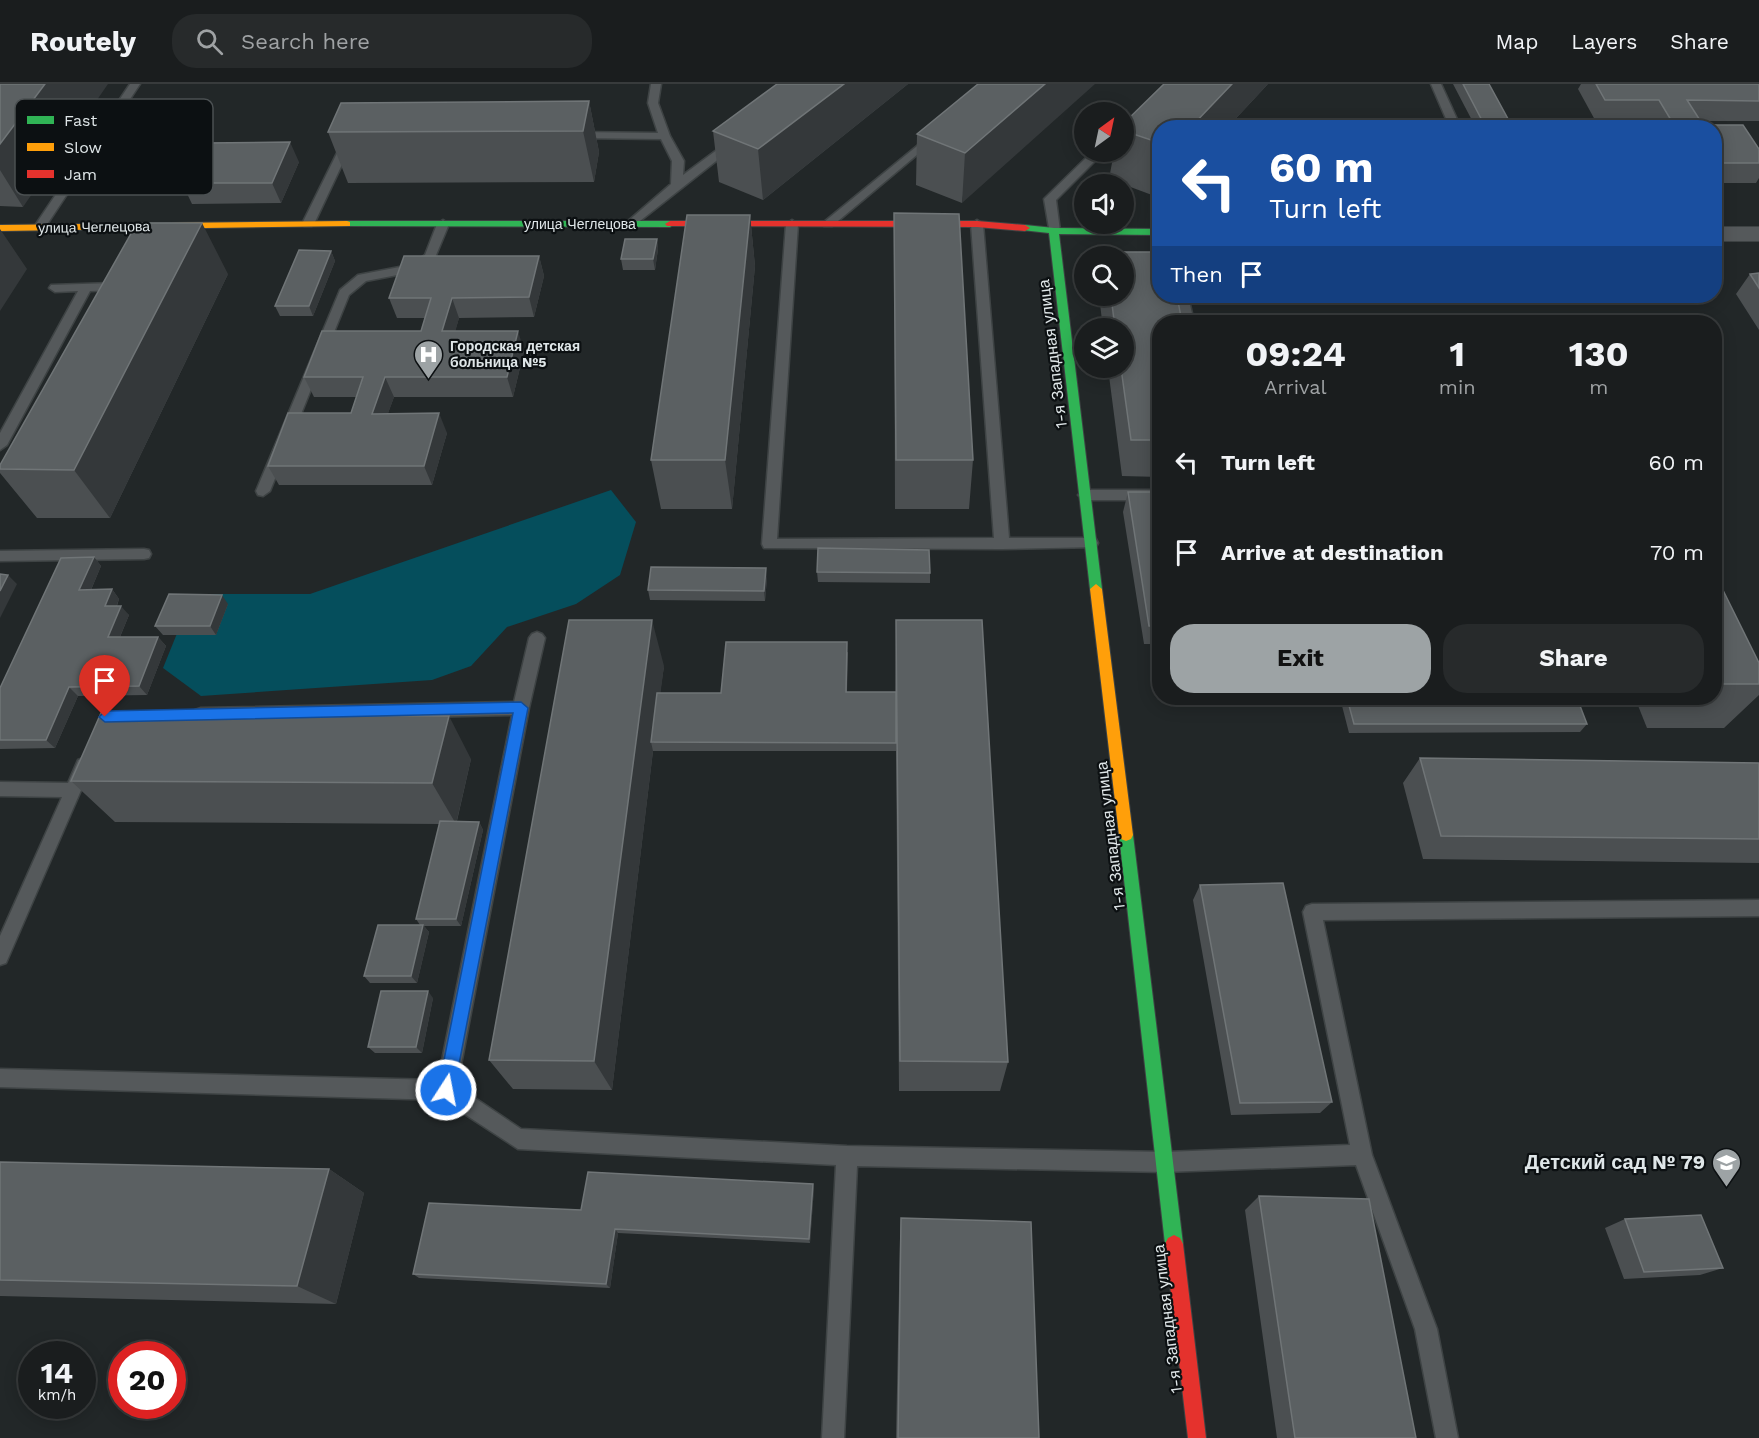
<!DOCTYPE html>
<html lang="en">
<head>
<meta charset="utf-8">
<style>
  :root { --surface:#1a1d1e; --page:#272a2b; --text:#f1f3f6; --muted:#9fa2a4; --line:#383b3c; --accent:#9da3a5 }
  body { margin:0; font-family:"Work Sans",sans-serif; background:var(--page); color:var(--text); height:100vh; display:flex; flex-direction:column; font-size:22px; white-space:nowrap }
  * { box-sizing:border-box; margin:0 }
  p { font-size:20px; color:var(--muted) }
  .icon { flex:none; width:33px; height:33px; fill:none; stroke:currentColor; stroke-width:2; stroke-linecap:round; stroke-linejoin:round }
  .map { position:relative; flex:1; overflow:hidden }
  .sheet { position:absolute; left:1152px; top:231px; width:570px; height:390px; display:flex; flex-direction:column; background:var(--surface); border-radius:24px; box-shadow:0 3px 15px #0003,0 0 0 2px var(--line) }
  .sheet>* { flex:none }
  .guide { position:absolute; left:1152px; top:36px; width:570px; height:183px; border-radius:24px; box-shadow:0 3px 15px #0003,0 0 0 2px var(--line); background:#1a4fa0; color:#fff; overflow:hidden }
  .needle { width:39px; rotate:33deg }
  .controls { position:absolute; left:1074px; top:18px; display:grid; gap:12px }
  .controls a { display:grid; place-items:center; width:60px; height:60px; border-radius:50%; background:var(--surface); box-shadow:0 3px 15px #0003,0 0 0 2px var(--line); font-size:30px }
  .speed { position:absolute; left:18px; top:1257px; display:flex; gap:12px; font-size:30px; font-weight:700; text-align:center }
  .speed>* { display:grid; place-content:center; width:78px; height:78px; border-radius:50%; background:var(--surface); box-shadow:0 3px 15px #0003,0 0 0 2px var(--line); line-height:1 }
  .speed small { font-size:15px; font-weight:400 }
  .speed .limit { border:9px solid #d22; background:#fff; color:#111 }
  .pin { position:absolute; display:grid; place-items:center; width:51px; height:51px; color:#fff; margin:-62px -26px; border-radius:50% 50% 50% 0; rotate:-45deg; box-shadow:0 0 6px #0007 }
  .pin .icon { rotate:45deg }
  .me { position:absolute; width:66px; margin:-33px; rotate:11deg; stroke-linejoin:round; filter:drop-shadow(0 0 4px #0008) }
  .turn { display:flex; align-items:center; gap:21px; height:126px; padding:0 18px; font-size:27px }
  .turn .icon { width:78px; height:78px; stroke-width:2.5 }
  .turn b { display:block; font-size:42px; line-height:51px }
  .then { display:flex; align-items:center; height:57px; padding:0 18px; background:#0003; gap:12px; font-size:22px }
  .eta { display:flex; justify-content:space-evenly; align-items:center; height:102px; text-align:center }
  .eta b { font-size:36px; font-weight:700; line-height:42px }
  .action { display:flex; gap:12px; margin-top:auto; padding:12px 18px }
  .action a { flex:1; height:69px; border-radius:24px; background:var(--accent); color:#111; font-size:24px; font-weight:700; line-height:69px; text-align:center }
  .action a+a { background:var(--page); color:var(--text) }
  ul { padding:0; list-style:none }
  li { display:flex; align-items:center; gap:18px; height:90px; padding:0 18px }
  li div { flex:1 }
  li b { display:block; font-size:22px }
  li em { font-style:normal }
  header { display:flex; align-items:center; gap:36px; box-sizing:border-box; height:84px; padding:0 30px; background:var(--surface); border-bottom:2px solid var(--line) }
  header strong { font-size:28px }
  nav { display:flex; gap:33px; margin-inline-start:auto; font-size:21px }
  .search { width:420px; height:54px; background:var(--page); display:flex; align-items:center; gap:15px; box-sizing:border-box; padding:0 21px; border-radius:24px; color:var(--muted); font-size:22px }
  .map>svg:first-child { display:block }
  .green { fill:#054e5c }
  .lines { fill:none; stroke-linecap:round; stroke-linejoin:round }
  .lane-casing { stroke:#3e4344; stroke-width:3 }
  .street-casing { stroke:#3e4344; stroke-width:2 }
  .fast-casing { stroke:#3e4344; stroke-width:2 }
  .slow-casing { stroke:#3e4344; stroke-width:2 }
  .jam-casing { stroke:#3e4344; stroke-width:2 }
  .lane { fill:#55595b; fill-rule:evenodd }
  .street { fill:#55595b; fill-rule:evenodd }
  .fast { fill:#30b455; fill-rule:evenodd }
  .slow { fill:#ff9f0a; fill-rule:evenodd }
  .jam { fill:#e5322d; fill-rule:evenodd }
  .wall { fill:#4b4f51 }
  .shaded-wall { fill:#34383a }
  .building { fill:#5b6062; stroke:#707577; stroke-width:1.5 }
  .route { fill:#1a73e8; stroke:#114b97; stroke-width:1.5 }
  .labels { text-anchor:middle; stroke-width:4.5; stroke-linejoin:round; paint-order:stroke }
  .far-street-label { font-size:14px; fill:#dfe6e8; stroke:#0c1012 }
  .far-poi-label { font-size:14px; font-weight:bold; fill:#dfe6e8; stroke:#0c1012; text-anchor:start }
  .street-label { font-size:16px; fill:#dfe6e8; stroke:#0c1012 }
  .near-poi-label { font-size:20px; font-weight:bold; fill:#dfe6e8; stroke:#0c1012; text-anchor:end }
  .key { fill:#0c1012; stroke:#4b5052; stroke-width:1.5 }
  .key-label { font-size:16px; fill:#dfe6e8 }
</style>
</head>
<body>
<header>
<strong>Routely</strong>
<div class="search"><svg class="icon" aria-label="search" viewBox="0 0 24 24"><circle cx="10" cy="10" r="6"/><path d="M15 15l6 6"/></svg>Search here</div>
<nav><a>Map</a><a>Layers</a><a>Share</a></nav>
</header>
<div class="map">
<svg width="1759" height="1354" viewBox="0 0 1759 1354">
  <rect width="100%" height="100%" fill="#222728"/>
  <path class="green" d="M611,406L636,438L620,491L576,520L507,543L471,582L432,596L201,612L163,584L193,510H310Z"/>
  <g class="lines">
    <defs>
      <path id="lane" d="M130,0H140L44,145H36L34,143Z
        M651,0H661L658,19L670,52L684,77L683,91L729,57H737L739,59L631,144L627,142V138L671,100L672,77L661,55L576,54L571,51L576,48L658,49L648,19Z
        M1431,0H1441L1461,44H1450Z
        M933,49L937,50V54L832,142H824V138Z
        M348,54L353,57L314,140L312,142H304L302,140L343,57Z
        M1092,68H1104L1056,116L1060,147L1058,150H1050L1044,115Z
        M443,136L449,140L434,176L418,187L366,197L349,211L270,407L263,412L258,411L256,407L340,206L358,191L410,181L425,171L437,140Z
        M792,136L798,140L777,455L994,454L971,140L977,136L983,140L1009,454H1091L1096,455L1098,459L1096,463L1002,465L764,464L762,460L786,140Z
        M113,199L119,203L117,206L90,207L7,361L0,366V349L78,207L55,208L49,204L51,201Z
        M1176,212H1188L1194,238H1182Z
        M1085,406H1160V416H1085L1078,411Z
        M144,465L149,466L151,470L149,474L144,475L0,477V467Z
        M537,548L542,550L545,554L529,624L457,1002L521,1045L847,1062L1165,1068L1350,1061L1303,828L1306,822L1312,820L1759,816V832L1323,836L1372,1071L1437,1245L1458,1354H1436L1415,1245L1356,1081L1165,1088L857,1082L844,1354H822L836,1081L518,1065L443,1016L0,1003V985L438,996L512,631L201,638L195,636L193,631L195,626L201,624L514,618L529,554L532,550Z
        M84,674L90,676L92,681L6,879L0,881V852L62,713L0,712V698L68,699L78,676Z"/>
      <path id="street" d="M1714,143H1759V157H1714Z"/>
      <path id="fast" d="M347,137H670L675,140L670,143L344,142V138Z
        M1025,141L1054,144L1160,145V151L1059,150L1102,505L1096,510L1090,505L1049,149L1022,146V142Z
        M1126,745L1131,747L1133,751L1183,1160L1180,1166L1174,1169L1168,1166L1165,1160L1119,751L1121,747Z"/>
      <path id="slow" d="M347,137L350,138V142L0,147V141Z
        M1096,500L1102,505L1133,751L1131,755L1126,757L1121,755L1119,751L1090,505Z"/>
      <path id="jam" d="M670,137H977L1025,141L1030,144L1025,147L977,143L667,142L665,140Z
        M1174,1151L1180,1154L1183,1160L1206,1354H1188L1165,1160L1168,1154Z"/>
    </defs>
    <use href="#lane" class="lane-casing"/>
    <use href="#street" class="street-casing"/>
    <use href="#fast" class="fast-casing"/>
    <use href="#slow" class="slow-casing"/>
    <use href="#jam" class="jam-casing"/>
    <use href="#lane" class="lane"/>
    <use href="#street" class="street"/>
    <use href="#fast" class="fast"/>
    <use href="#slow" class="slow"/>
    <use href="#jam" class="jam"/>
  </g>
  <path class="wall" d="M0,0L23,123L0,122Z
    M777,0H908L763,116L719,98L713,47Z
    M978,0L962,119L916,101L917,50Z
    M1268,0L1227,44H1160V114L1109,95L1114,68H1124V39Z
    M1453,0H1489L1513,44H1476Z
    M1581,0H1759V37H1700L1703,41H1743L1759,65V94L1756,99H1714V44H1620L1621,41H1651L1648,36H1595L1578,5Z
    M589,17L599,68L594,98L348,99L328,48Z
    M299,78L281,119L192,120L182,99Z
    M894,129L973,376L969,425H895Z
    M750,131L755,182L732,425H661L651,376Z
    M657,155L658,165L655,186H623L621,175Z
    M331,167L335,177L313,232H280L275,222Z
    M1104,168H1160V212H1177L1182,238H1160V393L1122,392L1108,284H1124V244H1103L1099,212H1124V172H1104Z
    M539,172L544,192L534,233L459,234L455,247L524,267L513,313H394L388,329L447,349L432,401H279L268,382L351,329L356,313H314L304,293L421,247L425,234H397L389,214Z
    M1759,189V246L1736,210L1750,190Z
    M228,190L110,434H37L0,389V381Z
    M1128,408H1160V560H1144L1123,428Z
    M94,473L101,482L91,506L112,505L119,515L117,522L129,531L120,553H158L166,562L147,611L78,612L55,664L0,665V604Z
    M817,488L930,489V499L818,498Z
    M1714,488L1759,579V611L1724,644H1647L1635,614H1714Z
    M767,494L765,517L650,516L648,506Z
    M228,520L216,551H163L155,542Z
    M896,536L1008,978L1000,1007H899L896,667H653L612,1006L513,1005L489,976L664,582L660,609H721L848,568L847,608H895Z
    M1340,614H1577L1587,640L1580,648L1349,649Z
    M1420,674L1759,679V779L1423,775L1403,699Z
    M471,675L457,737L479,738L483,746L461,842H424L429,848L417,899H370L364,892L420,841L416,835L440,740L115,738L71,697Z
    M1200,801L1332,1018L1320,1029L1231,1031L1193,816Z
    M433,914L422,969H375L368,963Z
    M0,1078L329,1085L364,1109L336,1220L0,1212Z
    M814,1104L810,1159L618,1149L610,1204L419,1194L413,1190L581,1126Z
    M1259,1112L1416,1354H1277L1245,1126Z
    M901,1134L1039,1354H896L900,1155Z
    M1625,1135L1723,1184L1700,1191L1624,1195L1605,1144Z"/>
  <path class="shaded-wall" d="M45,0H108L23,123L0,86V60Z
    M844,0H908L763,116L758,65Z
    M1045,0H1095L962,119L965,69Z
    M1232,0H1268L1227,44H1190Z
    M589,17L599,68L594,98L583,47Z
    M290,58L299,78L281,119L272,99Z
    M750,131L755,182L732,425L725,376Z
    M202,139L228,190L110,434L74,386Z
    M0,145L27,185L0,227Z
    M657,155L658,165L655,186L653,175Z
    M331,167L335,177L313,232L309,222Z
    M539,172L544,192L534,233L529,213Z
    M452,214L459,234L450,267L442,247Z
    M518,247L524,267L513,313L507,293Z
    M385,293L394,313L381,349L372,330Z
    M439,329L447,349L432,401L424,382Z
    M94,473L101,482L87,515L79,506Z
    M766,484L767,494L765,517L764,507Z
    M8,491L17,500L0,534V507Z
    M112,505L119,515L113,531L105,522Z
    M222,511L228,520L216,551L210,542Z
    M121,522L129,531L116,562L108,553Z
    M652,536L664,582L654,659L651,658L653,667L612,1006L594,977Z
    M158,553L166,562L147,611L139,602Z
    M69,603L78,612L55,664L46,656Z
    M449,632L471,675L456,740L432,699Z
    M479,738L483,746L461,842L456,835Z
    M423,841L429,848L417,899L411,892Z
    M428,907L433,914L422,969L416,963Z
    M329,1085L364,1109L336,1220L297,1202Z
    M813,1100L814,1104L810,1159L809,1155Z
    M615,1145L618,1149L610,1204L606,1200Z"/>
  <path class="building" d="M0,0H45L0,60Z
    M777,0H844L758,65L713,47Z
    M978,0H1045L965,69L917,50Z
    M1164,0H1232L1190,44H1160V59L1124,47V39Z
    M1463,0H1489L1513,44H1486Z
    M1596,0H1759V17L1687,16L1703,41H1743L1759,65V79H1714V44H1623L1621,41H1674L1659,16H1605Z
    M589,17L583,47L328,48L341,19Z
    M290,58L272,99H182L204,59Z
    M894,129L959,130L973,376H896Z
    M687,131H750L725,376H651Z
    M137,139H202L74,386L0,385V381Z
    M625,155H657L653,175H621Z
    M299,166L331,167L309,222H275Z
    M1104,168H1160V212H1177L1182,238H1160V356H1131L1121,284H1124V244H1115L1111,212H1124V172H1105Z
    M404,172H539L529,213L452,214L442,247H518L507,293H385L372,330L439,329L424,382H268L288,329H351L363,293H304L322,247H421L431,214H389Z
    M1759,189V204L1750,190Z
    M1128,408H1160V542H1149Z
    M818,464L929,466L930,489L817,488Z
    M94,473L79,506L112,505L105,522H121L108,553H158L139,602L69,603L46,656H0V604L61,474Z
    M651,483L766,484L764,507L648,506Z
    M1714,488L1759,579V600H1714Z
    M0,490L8,491L0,507Z
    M169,510L222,511L210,542H155Z
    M569,536H652L594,977L489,976Z
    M896,536H982L1008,978L900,977Z
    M726,558H847L846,608H896V659L651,658L657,609H721Z
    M1347,614H1577L1587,640H1354Z
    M101,629L449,632L432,699L71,697Z
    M1420,674L1759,679V755L1441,752Z
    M440,737L479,738L456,835H416Z
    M1283,799L1332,1018L1240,1019L1200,801Z
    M378,841H423L411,892H364Z
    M381,907H428L416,963H368Z
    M0,1078L329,1085L297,1202L0,1196Z
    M588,1088L813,1100L809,1155L615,1145L606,1200L413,1190L429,1119L581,1126Z
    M1259,1112L1369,1115L1416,1354H1295Z
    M1701,1131L1723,1184L1644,1188L1625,1135Z
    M901,1134L1031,1138L1039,1354H898Z"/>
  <path class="route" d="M521,618L528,624L454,1006L452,1011L446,1014L440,1011L438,1006L513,629L105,638L99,633L105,627Z"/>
  <defs>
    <symbol id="hospital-pin" viewBox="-11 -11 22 30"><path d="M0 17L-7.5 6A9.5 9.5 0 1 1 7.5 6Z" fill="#9da3a5" stroke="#0c1012"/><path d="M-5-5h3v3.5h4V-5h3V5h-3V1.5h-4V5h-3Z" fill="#fff"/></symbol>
    <symbol id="school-pin" viewBox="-11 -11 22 30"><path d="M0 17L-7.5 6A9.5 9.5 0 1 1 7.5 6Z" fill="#9da3a5" stroke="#0c1012"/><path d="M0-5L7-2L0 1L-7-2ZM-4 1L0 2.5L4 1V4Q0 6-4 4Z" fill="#fff"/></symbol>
  </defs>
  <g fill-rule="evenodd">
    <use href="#hospital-pin" x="412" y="254" width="33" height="45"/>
    <use href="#school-pin" x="1710" y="1062" width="33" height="45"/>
  </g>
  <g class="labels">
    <g class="far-street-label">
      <text x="580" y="145">улица Чеглецова</text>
      <text transform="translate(94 143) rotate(-1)" y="5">улица Чеглецова</text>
    </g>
    <g class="far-poi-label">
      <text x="450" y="267">Городская детская<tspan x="450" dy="16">больница №5</tspan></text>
    </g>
    <g class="street-label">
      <text transform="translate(1052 270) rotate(-97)" y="6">1-я Западная улица</text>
      <text transform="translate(1110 752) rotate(-97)" y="6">1-я Западная улица</text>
      <text transform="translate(1167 1235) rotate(-97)" y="6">1-я Западная улица</text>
    </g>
    <g class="near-poi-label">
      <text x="1705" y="1085">Детский сад № 79</text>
    </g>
  </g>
  <rect x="15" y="15" width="198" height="96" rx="9" class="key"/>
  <rect x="27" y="32" width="27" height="8" fill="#30b455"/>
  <rect x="27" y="59" width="27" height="8" fill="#ff9f0a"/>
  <rect x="27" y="86" width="27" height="8" fill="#e5322d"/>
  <g class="key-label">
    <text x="64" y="42">Fast</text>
    <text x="64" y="69">Slow</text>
    <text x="64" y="96">Jam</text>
  </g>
</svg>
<div class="controls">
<a><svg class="needle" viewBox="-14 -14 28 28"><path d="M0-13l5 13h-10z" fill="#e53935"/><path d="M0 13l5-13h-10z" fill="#9fa2a4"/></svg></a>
<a><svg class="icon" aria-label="sound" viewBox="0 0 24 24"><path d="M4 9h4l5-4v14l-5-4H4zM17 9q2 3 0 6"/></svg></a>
<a><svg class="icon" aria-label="search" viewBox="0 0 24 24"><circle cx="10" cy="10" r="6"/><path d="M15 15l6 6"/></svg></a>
<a><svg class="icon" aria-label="layers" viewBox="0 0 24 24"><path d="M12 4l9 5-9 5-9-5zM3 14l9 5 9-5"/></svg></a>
</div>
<div class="speed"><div>14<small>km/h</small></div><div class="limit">20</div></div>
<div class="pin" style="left:105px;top:633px;background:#d93025"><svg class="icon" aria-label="arrive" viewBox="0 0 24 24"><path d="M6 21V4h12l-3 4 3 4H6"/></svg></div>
<svg class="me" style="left:446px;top:1006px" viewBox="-20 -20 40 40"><circle r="17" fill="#1a73e8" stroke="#fff" stroke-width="3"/><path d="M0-11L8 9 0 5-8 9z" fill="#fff"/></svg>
<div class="guide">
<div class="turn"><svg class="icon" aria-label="left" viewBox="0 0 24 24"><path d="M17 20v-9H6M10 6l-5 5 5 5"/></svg><div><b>60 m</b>Turn left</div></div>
<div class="then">Then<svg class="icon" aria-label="arrive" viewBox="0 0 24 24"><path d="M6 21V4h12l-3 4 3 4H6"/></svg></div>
</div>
<section class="sheet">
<div class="eta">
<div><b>09:24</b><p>Arrival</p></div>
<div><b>1</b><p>min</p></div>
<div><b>130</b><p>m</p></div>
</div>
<ul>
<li><svg class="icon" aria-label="left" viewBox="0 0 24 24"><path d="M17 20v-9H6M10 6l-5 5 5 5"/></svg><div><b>Turn left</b></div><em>60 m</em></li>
<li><svg class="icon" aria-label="arrive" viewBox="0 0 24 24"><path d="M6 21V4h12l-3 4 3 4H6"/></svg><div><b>Arrive at destination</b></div><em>70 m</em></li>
</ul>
<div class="action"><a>Exit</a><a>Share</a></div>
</section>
</div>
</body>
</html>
